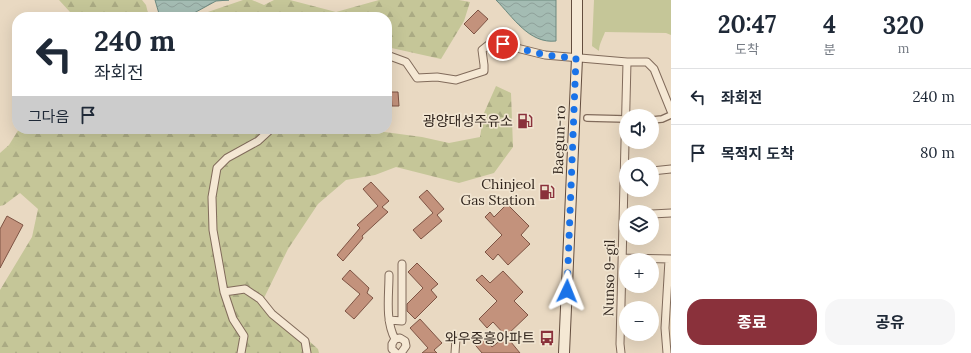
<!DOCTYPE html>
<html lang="ko">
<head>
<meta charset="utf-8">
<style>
  :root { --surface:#fff; --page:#f6f6f7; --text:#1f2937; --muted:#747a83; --line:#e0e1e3; --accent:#8a313b }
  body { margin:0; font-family:Lora,"Noto Sans KR",serif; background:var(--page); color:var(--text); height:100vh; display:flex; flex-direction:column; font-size:15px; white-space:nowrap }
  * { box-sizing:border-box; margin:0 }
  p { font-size:13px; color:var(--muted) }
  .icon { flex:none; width:22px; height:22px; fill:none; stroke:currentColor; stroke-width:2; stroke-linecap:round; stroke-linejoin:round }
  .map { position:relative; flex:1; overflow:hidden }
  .sheet { display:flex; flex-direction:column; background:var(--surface); width:300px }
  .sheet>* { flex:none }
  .top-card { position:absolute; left:12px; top:12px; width:380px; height:122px; border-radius:16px; box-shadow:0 4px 16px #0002; background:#fff; color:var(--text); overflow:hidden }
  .tools { position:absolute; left:619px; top:109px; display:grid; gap:8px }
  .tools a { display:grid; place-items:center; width:40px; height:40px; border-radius:50%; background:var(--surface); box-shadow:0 4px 16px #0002; font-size:20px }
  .pin { position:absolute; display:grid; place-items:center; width:34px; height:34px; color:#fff; margin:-17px; border:2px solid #fff; border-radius:50%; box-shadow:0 1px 4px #0007 }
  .me { position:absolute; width:44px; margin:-22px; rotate:2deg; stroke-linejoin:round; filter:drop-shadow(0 0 3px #0008) }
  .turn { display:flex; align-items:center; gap:14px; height:84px; padding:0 16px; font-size:18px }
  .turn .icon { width:52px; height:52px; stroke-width:2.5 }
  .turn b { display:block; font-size:28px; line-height:34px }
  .then { display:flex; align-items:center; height:38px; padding:0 16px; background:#0003; gap:8px; font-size:15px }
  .eta { display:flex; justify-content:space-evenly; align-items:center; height:68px; text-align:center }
  .eta b { font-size:24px; font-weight:700; line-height:28px }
  .button { display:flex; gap:8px; margin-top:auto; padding:8px 16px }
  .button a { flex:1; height:46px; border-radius:16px; background:var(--accent); color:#fff; font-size:16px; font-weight:700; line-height:46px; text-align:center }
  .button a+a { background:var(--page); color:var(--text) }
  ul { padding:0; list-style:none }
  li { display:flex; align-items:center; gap:12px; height:56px; padding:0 16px; border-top:1px solid var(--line) }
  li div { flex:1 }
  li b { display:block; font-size:15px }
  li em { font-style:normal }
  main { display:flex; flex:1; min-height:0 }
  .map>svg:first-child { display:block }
  .green { fill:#c5c698 }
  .forest { fill:url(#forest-firs) }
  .water { fill:url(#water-waves); stroke:#6c897f }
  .building { fill:#c3927c; stroke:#7e5444 }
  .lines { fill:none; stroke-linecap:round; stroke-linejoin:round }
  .pedestrian-casing { stroke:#816b5b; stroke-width:8 }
  .minor-casing { stroke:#816b5b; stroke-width:9 }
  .secondary-casing { stroke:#634d3e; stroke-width:12 }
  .pedestrian { stroke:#f5e8d4; stroke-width:5.5 }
  .minor { stroke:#f5e8d4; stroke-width:7 }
  .secondary { stroke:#f5e8d4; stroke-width:10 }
  .route { stroke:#1a73e8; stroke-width:7; stroke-dasharray:0 12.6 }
  .labels { text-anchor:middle; stroke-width:3.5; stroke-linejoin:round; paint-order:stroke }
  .poi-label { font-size:14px; fill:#32261e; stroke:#f1e5d1; text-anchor:end }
  .street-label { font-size:14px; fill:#32261e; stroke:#f1e5d1 }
</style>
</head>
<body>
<main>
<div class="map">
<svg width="671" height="353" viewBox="0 0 671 353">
  <defs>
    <pattern id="forest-firs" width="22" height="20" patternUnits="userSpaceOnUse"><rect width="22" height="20" fill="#c5c698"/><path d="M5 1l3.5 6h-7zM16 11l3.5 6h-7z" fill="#aaaa83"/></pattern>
    <pattern id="water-waves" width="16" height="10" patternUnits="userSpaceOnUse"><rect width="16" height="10" fill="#a4bcb3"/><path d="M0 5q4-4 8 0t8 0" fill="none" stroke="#8ea19a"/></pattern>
  </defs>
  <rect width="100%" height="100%" fill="#e9d9c2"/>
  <path class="green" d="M594,0H671V35L666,33L605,32C603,38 599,44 599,51L592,46Z"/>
  <path class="forest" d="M59,0H142L146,5L149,17H71L70,12Z
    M243,0H252L264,5L274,0H290L336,12L379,0H459L470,2L464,21L441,59L387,47V17H198L202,14Z
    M496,86L511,93L513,147L494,173L459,183L396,167L375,175L346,180L318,204L288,249L263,300L318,349L319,353H0V290L32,237L38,209L20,193L4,205L0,206V153L9,145L19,129H362L422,137L449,143L480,137L484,113Z"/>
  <path class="water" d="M155,0H229L216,1L194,13L191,17H160Z
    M496,0H556V41C529,44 513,17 496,0Z"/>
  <path class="building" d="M478,10L488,19L474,34L464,24Z
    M391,92H398L399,106H392Z
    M371,182L389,201L382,207L388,212L362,236L363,238L343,261L337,255L360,228L357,225L378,206L363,189Z
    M427,190L444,209L437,215L442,221L421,239L413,230L433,213L419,197Z
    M507,204L529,226L521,235L530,244L508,265L498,254L493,260L485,252L502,235L485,217L490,212L494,217Z
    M7,216L23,225L0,268V229Z
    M417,263L438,284L431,290L437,297L415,319L407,311V304L423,288L408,272Z
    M350,270L369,288L367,293L373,298L354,319L345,311L360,294L342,279Z
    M503,271L523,292L514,301L528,315L506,336L493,322L487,328L479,319L497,301L476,280L482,275L490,283Z
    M420,319L442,343L434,350L437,353H422L428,348L410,328Z
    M480,333L492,347L506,336L520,353H482L471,340Z"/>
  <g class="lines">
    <defs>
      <path id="pedestrian" d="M587,118L626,119
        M652,120L662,119L671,115"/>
      <path id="minor" d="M387,55L406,62L417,78L437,77L456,80L484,71V65L482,50L492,42L545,55L627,62H647L654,69L671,111
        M271,129L258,141L227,158L217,168L212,197L213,230L224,292L245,289L260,299L272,314L305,341L307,353
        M652,171L671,169
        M652,214L671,213
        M623,258L671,259
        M389,275C389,295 385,321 395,339
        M224,292L233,319L244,336L241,353
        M389,320L402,321V264
        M396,353L392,349V344L395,339L400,338L405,341L406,346L401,353
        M455,353L456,339
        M621,353L620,344L627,62
        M667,353L665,328L669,260"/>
      <path id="secondary" d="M564,353L577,58V0"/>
    </defs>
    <use href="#pedestrian" class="pedestrian-casing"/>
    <use href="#minor" class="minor-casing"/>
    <use href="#secondary" class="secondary-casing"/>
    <use href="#pedestrian" class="pedestrian"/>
    <use href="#minor" class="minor"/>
    <use href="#secondary" class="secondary"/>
  </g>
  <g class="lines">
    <path class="route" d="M503,44L545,55L576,58L567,291"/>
  </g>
  <defs>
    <symbol id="fuel-bare" viewBox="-9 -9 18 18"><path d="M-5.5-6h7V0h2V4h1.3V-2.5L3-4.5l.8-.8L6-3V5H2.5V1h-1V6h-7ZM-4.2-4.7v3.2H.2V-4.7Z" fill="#8a313b" stroke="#f1e5d1" stroke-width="2.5" paint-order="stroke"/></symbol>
    <symbol id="bus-bare" viewBox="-9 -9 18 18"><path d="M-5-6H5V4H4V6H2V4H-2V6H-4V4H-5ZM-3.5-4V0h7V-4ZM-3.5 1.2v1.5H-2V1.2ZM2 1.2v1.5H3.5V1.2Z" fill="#8a313b" stroke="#f1e5d1" stroke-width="2.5" paint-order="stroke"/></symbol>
  </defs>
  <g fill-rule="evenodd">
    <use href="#fuel-bare" x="514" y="110" width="22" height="22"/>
    <use href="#fuel-bare" x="536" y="181" width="22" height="22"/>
    <use href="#bus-bare" x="536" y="327" width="22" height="22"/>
  </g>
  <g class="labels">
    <g class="poi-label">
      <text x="513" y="126">광양대성주유소</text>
      <text x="535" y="189">Chinjeol<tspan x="535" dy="16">Gas Station</tspan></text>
      <text x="535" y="343">와우중흥아파트</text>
    </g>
    <g class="street-label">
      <text transform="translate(559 140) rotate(-88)" y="5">Baegun-ro</text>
      <text transform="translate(609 278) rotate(-89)" y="5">Nunso 9-gil</text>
    </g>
  </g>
</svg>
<div class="tools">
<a><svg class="icon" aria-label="sound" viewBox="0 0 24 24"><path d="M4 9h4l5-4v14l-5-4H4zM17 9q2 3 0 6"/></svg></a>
<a><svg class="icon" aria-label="search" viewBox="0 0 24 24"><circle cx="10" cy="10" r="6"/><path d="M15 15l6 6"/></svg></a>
<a><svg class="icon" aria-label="layers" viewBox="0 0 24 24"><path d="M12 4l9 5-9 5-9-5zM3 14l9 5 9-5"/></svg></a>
<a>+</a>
<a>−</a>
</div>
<div class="pin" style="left:503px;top:44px;background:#d93025"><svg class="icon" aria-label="arrive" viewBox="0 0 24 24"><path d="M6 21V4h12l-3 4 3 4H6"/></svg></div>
<svg class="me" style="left:567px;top:291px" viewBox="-20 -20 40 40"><path d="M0-17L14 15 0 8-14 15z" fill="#1a73e8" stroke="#fff" stroke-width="4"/></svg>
<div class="top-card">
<div class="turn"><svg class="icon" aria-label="left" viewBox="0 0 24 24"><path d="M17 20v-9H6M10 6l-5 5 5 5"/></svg><div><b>240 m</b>좌회전</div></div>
<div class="then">그다음<svg class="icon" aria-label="arrive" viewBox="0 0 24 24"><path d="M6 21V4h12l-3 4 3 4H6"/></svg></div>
</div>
</div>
<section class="sheet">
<div class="eta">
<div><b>20:47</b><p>도착</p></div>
<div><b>4</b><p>분</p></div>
<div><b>320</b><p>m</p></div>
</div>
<ul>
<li><svg class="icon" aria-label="left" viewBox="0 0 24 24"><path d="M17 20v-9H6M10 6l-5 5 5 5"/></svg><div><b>좌회전</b></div><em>240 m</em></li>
<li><svg class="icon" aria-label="arrive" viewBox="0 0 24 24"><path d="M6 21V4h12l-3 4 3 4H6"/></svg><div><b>목적지 도착</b></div><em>80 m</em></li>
</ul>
<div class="button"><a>종료</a><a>공유</a></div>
</section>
</main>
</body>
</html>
